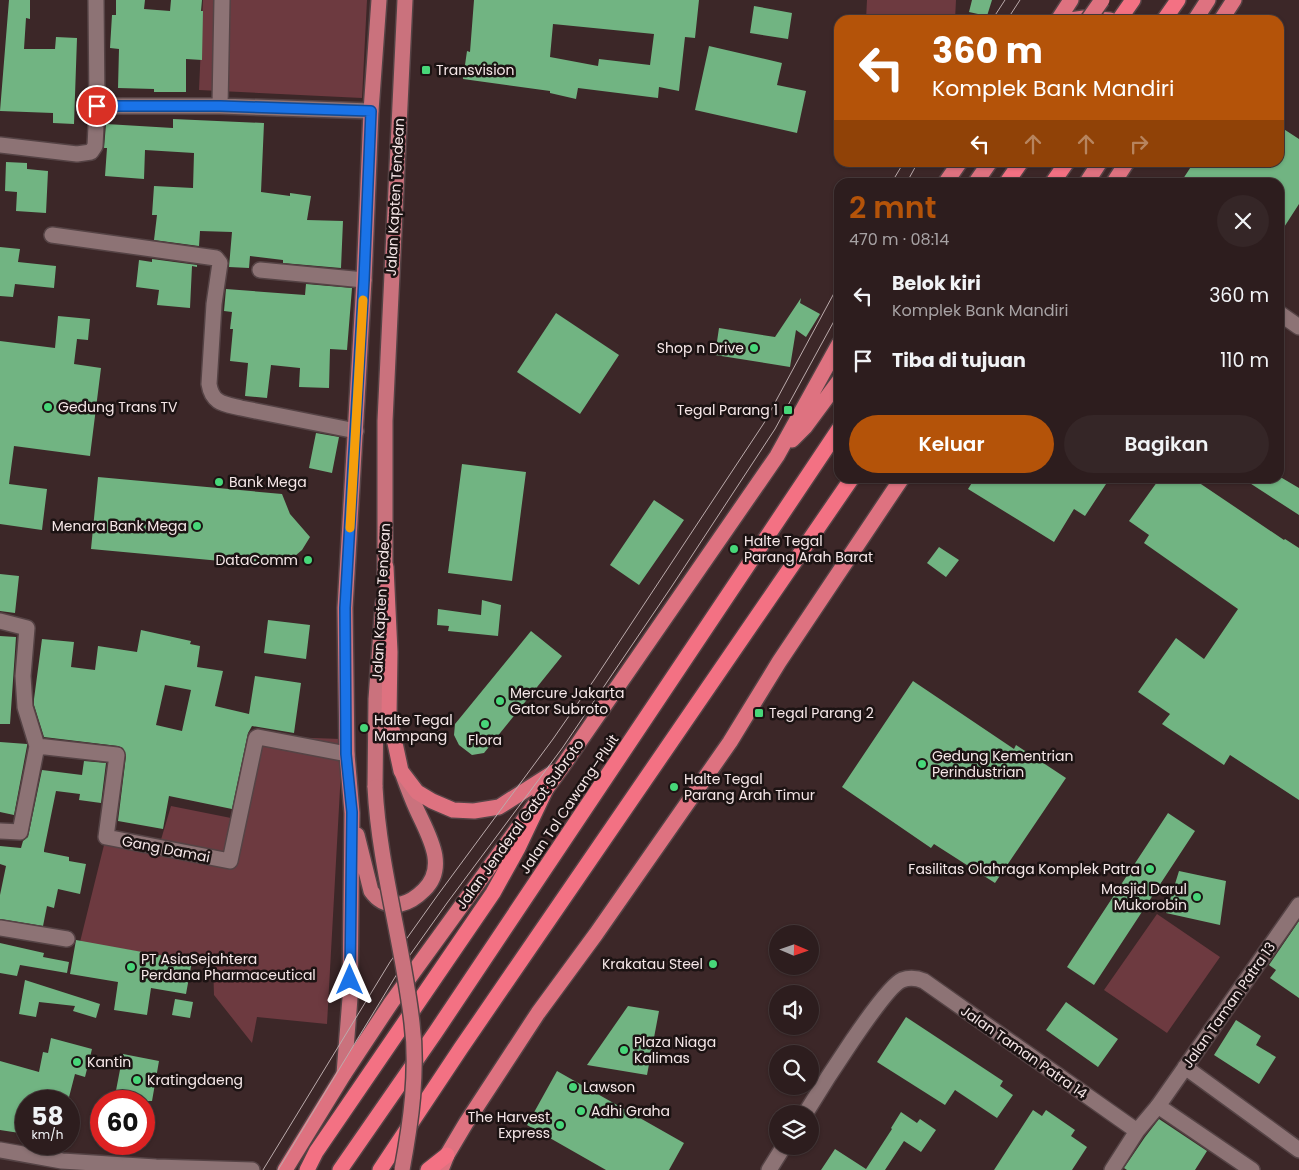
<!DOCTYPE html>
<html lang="id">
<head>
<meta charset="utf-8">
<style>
  :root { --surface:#2d1d1e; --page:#352627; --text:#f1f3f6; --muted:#a7a2a4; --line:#483b3c; --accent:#b45309 }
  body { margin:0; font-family:Poppins,sans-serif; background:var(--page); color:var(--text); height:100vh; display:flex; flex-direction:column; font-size:19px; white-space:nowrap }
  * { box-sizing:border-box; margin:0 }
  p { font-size:16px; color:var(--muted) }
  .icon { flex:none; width:28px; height:28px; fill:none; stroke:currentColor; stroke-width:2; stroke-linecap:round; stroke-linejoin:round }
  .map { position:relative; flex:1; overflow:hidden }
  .side { position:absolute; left:834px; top:178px; width:450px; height:305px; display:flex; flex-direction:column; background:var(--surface); border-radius:15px; box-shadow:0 1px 4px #0004,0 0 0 1px var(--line) }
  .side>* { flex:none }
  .banner { position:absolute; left:834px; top:15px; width:450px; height:152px; border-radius:15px; box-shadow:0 1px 4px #0004,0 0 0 1px var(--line); background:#b45309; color:#fff; overflow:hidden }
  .needle { width:32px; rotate:92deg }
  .controls { position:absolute; left:769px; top:925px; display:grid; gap:10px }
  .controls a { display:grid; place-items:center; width:50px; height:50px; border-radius:50%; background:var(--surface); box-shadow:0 1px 4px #0004,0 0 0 1px var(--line); font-size:25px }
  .speed { position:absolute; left:15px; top:1090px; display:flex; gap:10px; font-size:25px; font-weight:700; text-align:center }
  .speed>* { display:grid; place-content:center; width:65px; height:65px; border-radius:50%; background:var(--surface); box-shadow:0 1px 4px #0004,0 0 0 1px var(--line); line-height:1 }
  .speed small { font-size:12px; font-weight:400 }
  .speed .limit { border:8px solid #d22; background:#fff; color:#111 }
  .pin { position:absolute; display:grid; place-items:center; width:42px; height:42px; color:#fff; margin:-21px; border:2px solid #fff; border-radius:50%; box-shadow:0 1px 5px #0007 }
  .me { position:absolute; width:55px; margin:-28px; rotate:0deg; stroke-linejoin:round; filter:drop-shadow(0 0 4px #0008) }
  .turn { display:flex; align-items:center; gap:18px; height:105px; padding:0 15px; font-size:22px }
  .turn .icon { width:65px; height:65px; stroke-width:2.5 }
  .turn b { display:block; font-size:35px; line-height:42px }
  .lanes { display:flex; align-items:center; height:48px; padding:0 15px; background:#0003; justify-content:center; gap:25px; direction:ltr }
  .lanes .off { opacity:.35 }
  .round { display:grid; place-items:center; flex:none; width:52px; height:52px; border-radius:26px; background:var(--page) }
  .headline { display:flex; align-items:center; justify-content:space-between; height:85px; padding:0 15px }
  h1 { font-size:30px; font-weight:600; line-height:38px; color:var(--accent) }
  .primary-button { display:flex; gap:10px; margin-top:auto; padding:10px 15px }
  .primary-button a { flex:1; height:58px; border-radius:30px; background:var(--accent); color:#fff; font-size:20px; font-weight:600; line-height:58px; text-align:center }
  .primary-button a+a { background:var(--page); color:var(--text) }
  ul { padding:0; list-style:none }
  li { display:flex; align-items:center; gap:15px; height:65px; padding:0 15px }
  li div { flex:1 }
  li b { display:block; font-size:19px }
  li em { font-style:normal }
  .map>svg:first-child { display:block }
  .green { fill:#6d3a40 }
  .building { fill:#71b482; fill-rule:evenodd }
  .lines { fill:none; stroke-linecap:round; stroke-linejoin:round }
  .minor-casing { stroke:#554345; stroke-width:18 }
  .tertiary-casing { stroke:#554345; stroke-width:18 }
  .primary-casing { stroke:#554345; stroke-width:18 }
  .trunk-casing { stroke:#554345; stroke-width:18 }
  .motorway-casing { stroke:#554345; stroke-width:18 }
  .minor { stroke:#8d7375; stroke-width:15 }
  .tertiary { stroke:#8d7375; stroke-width:15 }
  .primary { stroke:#ca727d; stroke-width:15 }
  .trunk { stroke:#de7280; stroke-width:15 }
  .motorway { stroke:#f37183; stroke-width:15 }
  .tram { stroke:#bbabac; stroke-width:1 }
  .primary-bridge-casing { stroke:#554345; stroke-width:18; stroke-linecap:butt }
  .trunk-bridge-casing { stroke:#554345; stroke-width:18; stroke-linecap:butt }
  .primary-bridge { stroke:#ca727d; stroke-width:15 }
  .trunk-bridge { stroke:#de7280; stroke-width:15 }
  .route-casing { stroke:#114b97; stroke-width:12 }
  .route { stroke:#1a73e8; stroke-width:9 }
  .slow { stroke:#f59e0b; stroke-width:9 }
  .poi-dot { fill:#47d779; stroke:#1c1313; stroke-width:2 }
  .labels { text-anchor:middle; stroke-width:5; stroke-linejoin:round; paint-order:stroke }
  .poi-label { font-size:14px; fill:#f6e7e8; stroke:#1c1313; text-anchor:start }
  .street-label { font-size:14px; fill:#f6e7e8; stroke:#1c1313 }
</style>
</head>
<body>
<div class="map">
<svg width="1299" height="1170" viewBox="0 0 1299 1170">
  <rect width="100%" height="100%" fill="#3c2728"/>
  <path class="green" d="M203,0H367L362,98L199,90Z
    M867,0H956L955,20H866Z
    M258,736L341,739L342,753L327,1024L257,1017L252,1043L214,995L213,964L80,942L106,837L160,843L171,806L236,819Z
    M1157,914L1220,957L1167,1033L1104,990Z"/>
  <path class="building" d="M9,0H30V19L26,18L24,49H55L56,37L77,38L74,124L53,123V113L0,111Z
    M116,0H145L144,9L170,11L171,0H202L201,11H203L202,60L186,59V92H154V89L118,88L119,49L110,48L112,15H116Z
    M474,0H699L695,38L685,37L679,91L659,87L658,98L578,88L576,99L550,93V91L463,79L467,51L470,52ZM553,24L654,34L650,65L599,59L598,66L550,57Z
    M972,0H992L987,16L969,12Z
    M754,6L792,13L788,39L750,33Z
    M709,46L782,63L777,85L806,91L797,133L695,110Z
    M173,119L264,123L261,192L290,196V193L311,196L307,220L343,221L341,268L283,263V260L250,256L249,268L229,267L232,232L200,231L199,246L154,240L157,215H152L154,186L193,188L194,153L145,150L144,179L105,176L107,148H104L106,124L173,128Z
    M1279,126L1299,139V204L1279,235V182H1181L1194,162H1279Z
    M6,162L27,163V169L48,171L46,213L16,211L17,192L5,191Z
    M0,247L20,249L18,262L56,266L54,288L15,284L13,297L0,296Z
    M152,259L197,265V267L192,266L190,308L157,305L159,290L136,287L139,260L152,262Z
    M306,284L352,288L347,350L330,349L329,388L299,387L300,368L271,365L267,398L245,396L248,363L230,361L233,329H230L232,312L224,311L226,289L305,295Z
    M801,298L800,303L820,314L806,337L796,330L790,367L715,355L719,328L775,337Z
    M556,313L619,355L580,414L517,372Z
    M58,316L90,319L88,340L77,339L74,364L101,368L90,456L14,446L9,484L47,489L42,530L0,524V341L55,348Z
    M316,433L339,437L332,473L309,468Z
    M462,464L526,472L512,581L448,573Z
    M98,477L282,494L290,514L310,537L302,550L288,562L275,566L91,549Z
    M975,478H1110L1085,516L1074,509L1054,542L968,489Z
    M1160,478H1192L1284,540L1285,539L1299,548V800L1230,755L1224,765L1162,724L1170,714L1138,692L1176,638L1204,659L1238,609L1144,543L1149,535L1129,521Z
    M1242,478H1282L1299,488V515Z
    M654,500L684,520L639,585L610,565Z
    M939,547L959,560L946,577L927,563Z
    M0,574L19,576L15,613L0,611Z
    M482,600L501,605L498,636L448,631L449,626L437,625L438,609L481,615Z
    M268,620L310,625L306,659L264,653Z
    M141,630L191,641L190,644L200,646L197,667L223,671L215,706L249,714L255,676L301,683L294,733L252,726L248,733L232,809L169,796L163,829L118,821L126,756L123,748L118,746L44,737L34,705V699L42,639L74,642L71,667L95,670L98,646L137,652ZM165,685L191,690L182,731L156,725Z
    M531,631L562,656L484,753L472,755L459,745L454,735L455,724Z
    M0,636L16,637L10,724H0Z
    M913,681L1014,749L1016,745L1066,778L995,883L934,844L931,848L842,787Z
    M0,742L27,744V746L14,815L0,812Z
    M84,761L106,763L101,803L79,800L80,794L56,791L44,850V852L69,857V861L86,864L80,894L58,889L54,908L47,906L43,926L0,919V895L6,866L0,864V846L21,848L23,841L28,837L42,770L82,775Z
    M1168,813L1195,831L1094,985L1067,967Z
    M1179,871L1226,881L1220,925L1166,913Z
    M1299,921V998L1270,978L1276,970L1269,965Z
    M76,940L192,961L186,994L151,988L147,1015L114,1010L118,982L70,974Z
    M0,943L44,953L43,957L69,962L67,973L20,965L17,976L0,973Z
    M25,980L100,1004L96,1018L73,1011L75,1006L39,1002L36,1017L19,1014Z
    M175,999L193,1002L190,1018L172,1015Z
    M1066,1002L1118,1039L1098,1067L1046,1030Z
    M628,1006L659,1011L647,1075L587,1065Z
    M906,1017L1003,1081L1000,1086L1013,1095L997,1118L955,1090L945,1105L877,1062Z
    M1236,1020L1261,1036L1256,1045L1276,1057L1259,1084L1214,1055Z
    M51,1038L92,1049L85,1077L75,1074L68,1101H42L26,1098V1134L0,1130V1061L39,1072L43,1052L48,1053Z
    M123,1054L159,1061L152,1101H114Z
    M557,1071L684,1143L669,1170H606L527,1125Z
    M1033,1110L1042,1116L1046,1110L1075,1130L1071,1136L1087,1147L1072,1170H994Z
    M901,1112L917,1123L920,1119L936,1130L921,1152L904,1141L885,1170H821L835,1149L866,1169L892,1129L891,1128Z
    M1159,1119L1207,1151L1195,1170H1127L1124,1168L1145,1137Z"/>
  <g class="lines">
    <defs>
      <path id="minor" d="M96,0L97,106
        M220,106L222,0
        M0,145L77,154L91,152L95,146L97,106H220L371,111
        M52,235L216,258L220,263L214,304L209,384C212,404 225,404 241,408L356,431
        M260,270L364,280
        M0,621L27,628L23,676L25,707L37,746L117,755L106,837L230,861L256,738L258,737L347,754
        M0,831L20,832L37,746
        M0,928L67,939
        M805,1114C819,1091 884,987 902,980C910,977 917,978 924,981L1137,1131
        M769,1170L784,1146
        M1112,1170L1137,1131L1158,1106"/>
      <path id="tertiary" d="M1279,313L1299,327
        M1185,1067L1299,1150
        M0,1150L62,1161L156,1167L252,1170
        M1252,1170L1158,1106L1299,905"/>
      <path id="primary" d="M385,580V421L405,0
        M375,787L376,699L383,603
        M357,835L371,891C378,901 388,906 401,904C410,902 417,897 424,890C449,866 427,833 416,808C411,797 407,786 403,775
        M344,1074L350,998L352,813L347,754L345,608L364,280L371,111L379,0"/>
      <path id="trunk" d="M1058,20L1071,0
        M1070,20L1084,18L1110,20
        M1195,20L1208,0
        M1221,20L1234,0
        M946,182L960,162
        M976,182L990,162
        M1087,182L1100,162
        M1114,182L1127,162
        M792,440L805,427L839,381
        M386,567L390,652L389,715L401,771L417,792L432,801L453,810L474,811L499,807L554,772
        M285,1170L344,1074L391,1003L562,767L777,456L839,344
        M441,1170L447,1155L466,1123L538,1013L596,934L730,742L779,662L902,478"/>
      <path id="motorway" d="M1119,20L1133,0
        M1164,20L1178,0
        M1007,182L1021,162
        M1053,182L1067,162
        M307,1170L316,1152L493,893L518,848L547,787
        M340,1170L435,1033L839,429
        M380,1170L461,1048L852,478
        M428,1170L447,1155"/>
    </defs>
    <use href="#minor" class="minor-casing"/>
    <use href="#tertiary" class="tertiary-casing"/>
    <use href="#primary" class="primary-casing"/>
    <use href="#trunk" class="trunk-casing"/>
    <use href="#motorway" class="motorway-casing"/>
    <use href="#minor" class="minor"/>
    <use href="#tertiary" class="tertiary"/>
    <use href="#primary" class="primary"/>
    <use href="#trunk" class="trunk"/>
    <use href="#motorway" class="motorway"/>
    <path class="tram" d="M992,20L1005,0
      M1007,20L1020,0
      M892,182L904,162
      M907,182L918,162
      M263,1170L390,962L437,896L553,739L594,680L764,423L839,284
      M278,1170L400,969L447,903L563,747L672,586L775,429L839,312"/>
    <defs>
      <path id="primary-bridge" d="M375,787C379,866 403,944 412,1023C418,1071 411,1122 402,1170"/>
      <path id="trunk-bridge" d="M1088,20L1102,0"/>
    </defs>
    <use href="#primary-bridge" class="primary-bridge-casing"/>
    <use href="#trunk-bridge" class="trunk-bridge-casing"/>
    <use href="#primary-bridge" class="primary-bridge"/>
    <use href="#trunk-bridge" class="trunk-bridge"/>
  </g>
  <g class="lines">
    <defs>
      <path id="route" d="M97,106H220L371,111L364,280L345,608L346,754L352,812L350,980"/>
    </defs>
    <use href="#route" class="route-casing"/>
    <use href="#route" class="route"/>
    <path class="slow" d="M350,528L363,300"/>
  </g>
  <g class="poi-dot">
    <rect x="421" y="65" width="10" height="10" rx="2.5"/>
    <circle cx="754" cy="348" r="5"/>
    <circle cx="48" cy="407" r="5"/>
    <rect x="783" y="405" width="10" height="10" rx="2.5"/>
    <circle cx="219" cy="482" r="5"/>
    <circle cx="197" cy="526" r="5"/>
    <circle cx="734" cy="549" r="5"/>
    <circle cx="308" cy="560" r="5"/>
    <circle cx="500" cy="701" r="5"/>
    <rect x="754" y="708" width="10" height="10" rx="2.5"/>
    <circle cx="485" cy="724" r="5"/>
    <circle cx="364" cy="728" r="5"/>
    <circle cx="922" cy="764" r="5"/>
    <circle cx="674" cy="787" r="5"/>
    <circle cx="1150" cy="869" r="5"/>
    <circle cx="1197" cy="897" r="5"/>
    <circle cx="713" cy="964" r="5"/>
    <circle cx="131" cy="967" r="5"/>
    <circle cx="624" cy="1050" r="5"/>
    <circle cx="77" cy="1062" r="5"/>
    <circle cx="137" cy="1080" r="5"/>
    <circle cx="573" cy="1087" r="5"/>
    <circle cx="581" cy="1111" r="5"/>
    <circle cx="560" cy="1125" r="5"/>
  </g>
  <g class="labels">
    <g class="poi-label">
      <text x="436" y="75">Transvision</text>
      <text x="744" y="353" text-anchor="end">Shop n Drive</text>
      <text x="58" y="412">Gedung Trans TV</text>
      <text x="778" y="415" text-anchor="end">Tegal Parang 1</text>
      <text x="229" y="487">Bank Mega</text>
      <text x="187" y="531" text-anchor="end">Menara Bank Mega</text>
      <text x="744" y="546">Halte Tegal<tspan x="744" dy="16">Parang Arah Barat</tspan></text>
      <text x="298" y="565" text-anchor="end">DataComm</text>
      <text x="510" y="698">Mercure Jakarta<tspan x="510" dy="16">Gator Subroto</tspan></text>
      <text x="769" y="718">Tegal Parang 2</text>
      <text x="374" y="725">Halte Tegal<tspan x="374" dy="16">Mampang</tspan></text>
      <text x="485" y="745" text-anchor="middle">Flora</text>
      <text x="932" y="761">Gedung Kementrian<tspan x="932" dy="16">Perindustrian</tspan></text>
      <text x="684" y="784">Halte Tegal<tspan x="684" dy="16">Parang Arah Timur</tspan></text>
      <text x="1140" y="874" text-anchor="end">Fasilitas Olahraga Komplek Patra</text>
      <text x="1187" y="894" text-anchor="end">Masjid Darul<tspan x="1187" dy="16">Mukorobin</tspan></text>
      <text x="141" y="964">PT AsiaSejahtera<tspan x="141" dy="16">Perdana Pharmaceutical</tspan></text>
      <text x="703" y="969" text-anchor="end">Krakatau Steel</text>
      <text x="634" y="1047">Plaza Niaga<tspan x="634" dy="16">Kalimas</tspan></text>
      <text x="87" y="1067">Kantin</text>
      <text x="147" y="1085">Kratingdaeng</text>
      <text x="583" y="1092">Lawson</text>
      <text x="591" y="1116">Adhi Graha</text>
      <text x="550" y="1122" text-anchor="end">The Harvest<tspan x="550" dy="16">Express</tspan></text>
    </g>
    <g class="street-label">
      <text transform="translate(395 197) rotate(-87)" y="5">Jalan Kapten Tendean</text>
      <text transform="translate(381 602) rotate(-87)" y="5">Jalan Kapten Tendean</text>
      <text transform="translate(569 804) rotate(-56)" y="5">Jalan Tol Cawang–Pluit</text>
      <text transform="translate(520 824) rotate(-54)" y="5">Jalan Jenderal Gatot Subroto</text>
      <text transform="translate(166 849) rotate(11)" y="5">Gang Damai</text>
      <text transform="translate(1229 1005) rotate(-55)" y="5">Jalan Taman Patra 13</text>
      <text transform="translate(1024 1052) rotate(35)" y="5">Jalan Taman Patra 14</text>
    </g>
  </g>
</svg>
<div class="controls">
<a><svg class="needle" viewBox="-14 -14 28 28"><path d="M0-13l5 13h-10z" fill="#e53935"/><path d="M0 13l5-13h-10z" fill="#a7a2a4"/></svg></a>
<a><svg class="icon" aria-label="sound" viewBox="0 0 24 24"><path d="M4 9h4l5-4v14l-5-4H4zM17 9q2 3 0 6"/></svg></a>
<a><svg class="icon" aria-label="search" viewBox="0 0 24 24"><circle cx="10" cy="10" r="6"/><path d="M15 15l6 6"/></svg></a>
<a><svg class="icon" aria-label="layers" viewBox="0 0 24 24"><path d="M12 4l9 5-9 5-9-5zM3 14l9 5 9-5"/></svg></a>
</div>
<div class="speed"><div>58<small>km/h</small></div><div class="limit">60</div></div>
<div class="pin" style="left:97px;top:106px;background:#d93025"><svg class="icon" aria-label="arrive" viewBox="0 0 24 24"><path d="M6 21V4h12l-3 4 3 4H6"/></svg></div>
<svg class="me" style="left:350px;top:980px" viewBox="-20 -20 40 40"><path d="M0-17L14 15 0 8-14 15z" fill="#1a73e8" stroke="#fff" stroke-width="4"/></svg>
<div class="banner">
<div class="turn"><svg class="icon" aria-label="left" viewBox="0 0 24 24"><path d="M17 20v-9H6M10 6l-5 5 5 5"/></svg><div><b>360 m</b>Komplek Bank Mandiri</div></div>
<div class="lanes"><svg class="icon" aria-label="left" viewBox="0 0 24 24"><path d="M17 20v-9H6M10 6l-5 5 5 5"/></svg><svg class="icon off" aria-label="ahead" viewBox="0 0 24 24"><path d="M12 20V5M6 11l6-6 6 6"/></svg><svg class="icon off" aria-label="ahead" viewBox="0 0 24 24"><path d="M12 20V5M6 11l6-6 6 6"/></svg><svg class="icon off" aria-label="right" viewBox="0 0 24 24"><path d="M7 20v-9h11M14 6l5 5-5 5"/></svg></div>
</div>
<section class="side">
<div class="headline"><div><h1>2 mnt</h1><p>470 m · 08:14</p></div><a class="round"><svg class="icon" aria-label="close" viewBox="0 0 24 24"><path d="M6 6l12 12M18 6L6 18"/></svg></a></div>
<ul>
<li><svg class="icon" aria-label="left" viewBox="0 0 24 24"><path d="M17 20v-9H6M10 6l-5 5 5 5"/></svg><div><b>Belok kiri</b><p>Komplek Bank Mandiri</p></div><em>360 m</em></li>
<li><svg class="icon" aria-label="arrive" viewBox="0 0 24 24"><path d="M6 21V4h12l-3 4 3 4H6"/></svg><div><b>Tiba di tujuan</b></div><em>110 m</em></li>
</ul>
<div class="primary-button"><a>Keluar</a><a>Bagikan</a></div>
</section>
</div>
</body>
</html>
